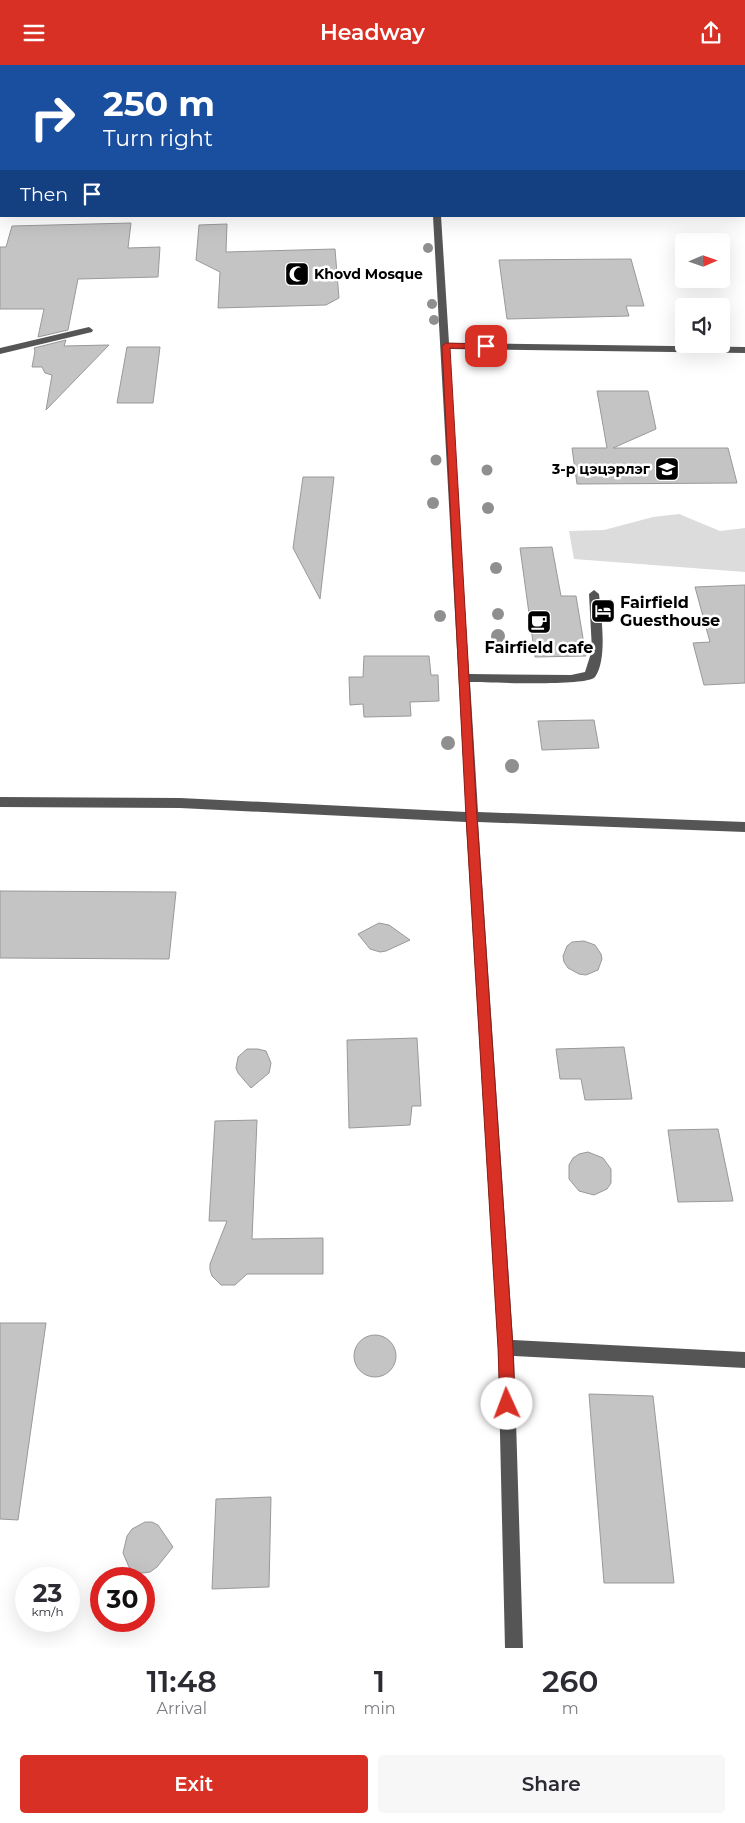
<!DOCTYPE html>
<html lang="en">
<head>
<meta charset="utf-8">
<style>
  :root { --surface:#fff; --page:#f7f7f7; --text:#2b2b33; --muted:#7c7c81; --accent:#d93025 }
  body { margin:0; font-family:Montserrat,sans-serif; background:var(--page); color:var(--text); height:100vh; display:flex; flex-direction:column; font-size:19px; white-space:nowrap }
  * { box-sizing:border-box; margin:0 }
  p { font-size:16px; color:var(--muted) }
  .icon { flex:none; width:28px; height:28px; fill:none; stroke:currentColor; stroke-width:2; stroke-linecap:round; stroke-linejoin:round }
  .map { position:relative; height:1583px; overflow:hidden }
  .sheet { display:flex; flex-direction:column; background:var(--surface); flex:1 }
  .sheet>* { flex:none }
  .banner { position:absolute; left:0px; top:0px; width:745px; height:152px; box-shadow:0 5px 20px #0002; background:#1a4fa0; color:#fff; overflow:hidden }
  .needle { width:32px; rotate:88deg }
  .tools { position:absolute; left:675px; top:168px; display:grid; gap:10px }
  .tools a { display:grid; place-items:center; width:55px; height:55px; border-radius:5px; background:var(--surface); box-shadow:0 5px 20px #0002; font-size:25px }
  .speed { position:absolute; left:15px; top:1502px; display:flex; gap:10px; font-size:25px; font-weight:700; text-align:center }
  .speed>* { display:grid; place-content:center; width:65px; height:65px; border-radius:50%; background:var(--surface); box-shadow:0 5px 20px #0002; line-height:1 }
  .speed small { font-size:12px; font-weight:400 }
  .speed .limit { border:8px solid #d22; background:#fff; color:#111 }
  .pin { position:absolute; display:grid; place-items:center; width:42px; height:42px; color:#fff; margin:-21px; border-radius:10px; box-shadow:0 2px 8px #0006 }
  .me { position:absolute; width:55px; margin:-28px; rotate:358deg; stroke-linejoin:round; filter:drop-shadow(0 0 4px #0008) }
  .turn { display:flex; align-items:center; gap:18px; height:105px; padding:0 20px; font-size:22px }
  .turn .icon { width:65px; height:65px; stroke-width:2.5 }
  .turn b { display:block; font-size:35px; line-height:42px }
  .then { display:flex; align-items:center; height:48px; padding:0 20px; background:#0003; gap:10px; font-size:19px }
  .eta { display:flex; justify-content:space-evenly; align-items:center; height:85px; text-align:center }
  .eta b { font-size:30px; font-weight:600; line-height:35px }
  .primary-button { display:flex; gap:10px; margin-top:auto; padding:10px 20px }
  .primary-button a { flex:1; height:58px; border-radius:5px; background:var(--accent); color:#fff; font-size:20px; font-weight:600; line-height:58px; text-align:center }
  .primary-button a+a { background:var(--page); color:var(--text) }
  header { display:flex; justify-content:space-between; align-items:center; height:65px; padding:0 20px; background:var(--accent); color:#fff; font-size:22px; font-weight:600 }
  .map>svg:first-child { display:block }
  .green { fill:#dcdcdc }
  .building { fill:#c4c4c4; stroke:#999 }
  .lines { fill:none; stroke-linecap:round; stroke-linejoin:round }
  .major-casing { stroke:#dbdbdb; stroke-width:3 }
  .minor { fill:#555; fill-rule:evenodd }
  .major { fill:#000; fill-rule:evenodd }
  .tree { fill:#8f8f8f }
  .route { fill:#d93025; stroke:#8d1f18 }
  .labels { text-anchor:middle; stroke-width:5; stroke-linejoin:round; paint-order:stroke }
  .far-poi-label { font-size:14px; font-weight:bold; fill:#000; stroke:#fff; text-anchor:start }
  .poi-label { font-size:16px; font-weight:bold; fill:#000; stroke:#fff; text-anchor:start }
</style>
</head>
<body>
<header><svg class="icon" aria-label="menu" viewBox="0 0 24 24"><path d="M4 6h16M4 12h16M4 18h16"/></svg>Headway<svg class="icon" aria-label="share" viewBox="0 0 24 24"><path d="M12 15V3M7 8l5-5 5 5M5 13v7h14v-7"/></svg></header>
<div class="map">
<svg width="745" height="1583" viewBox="0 0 745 1583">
  <rect width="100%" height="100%" fill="#fff"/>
  <path class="green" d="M679,449L720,466L745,463V507L574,494L569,466L604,465L653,452Z"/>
  <path class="building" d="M131,158L128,183L160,182L158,212L78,214L68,265L38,272L44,244H0V182H6L12,161Z
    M227,159L226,187L335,184L339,233L326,240L218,243L220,207L196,195L199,160Z
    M631,194L644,241H626L629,251L507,254L499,195Z
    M66,275L64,281L109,280L46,345L52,310L45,308L42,302H32L35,286L34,283Z
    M127,282H160L153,338H117Z
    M597,326H648L656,364L613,383H728L737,418L577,419L572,383H607Z
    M303,412H334L320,534L293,483Z
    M552,482L561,531H576L586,591L535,592L520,483Z
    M745,520V618L704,620L693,578L710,577L695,522Z
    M364,591H429L431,610H438L439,636L410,637L411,651L364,652L363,639L350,640L349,612H363Z
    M594,655L599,683L542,685L538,656Z
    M0,826L176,827L169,894L0,893Z
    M379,858L389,860L410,875L386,886L380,887L370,884L358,869Z
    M584,876L595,880L601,889L602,894L598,905L586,910L579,909L568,903L564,897L563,891L567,881L572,877Z
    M417,973L421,1041H412L410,1060L349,1063L347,975Z
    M624,982L632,1034L585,1035L581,1014H560L556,984Z
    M247,984H258L266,986L271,998L269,1008L251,1023L238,1008L236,1003L238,992Z
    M257,1055L252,1174L323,1173V1209H247L235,1220H221L212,1211L210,1205V1199L227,1156H209L215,1056Z
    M718,1064L733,1136L678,1137L668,1065Z
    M588,1087L603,1093L611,1104V1118L607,1124L594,1130L579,1126L569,1114V1100L573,1093L579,1089Z
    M0,1258H46L18,1455L0,1454Z
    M354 1291a21 21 0 1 1 42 0a21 21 0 1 1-42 0Z
    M589,1329L653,1331L674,1518H604Z
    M271,1432L269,1522L212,1524L216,1434Z
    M145,1457H152L158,1460L173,1482L157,1502L150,1507L143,1508L136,1507L129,1502L123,1488L127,1471L132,1464Z"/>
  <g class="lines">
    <defs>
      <path id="major" d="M744,121H745V125H744Z
        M0,134H1V138H0Z"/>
    </defs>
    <use href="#major" class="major-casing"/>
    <path class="minor" d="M424,0H430V1H424Z
      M0,22H1V26H0Z
      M433,151H441L449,278L745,282V288L449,284L469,609L571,610L585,607L592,585L589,529L594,525L599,529C601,550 608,594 595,612C586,622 488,617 470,617L478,747L745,757V767L478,757L513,1275L745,1287V1303L514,1291L523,1583H505L498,1283L466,757L180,743L0,742V732L180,733L466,747Z
      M89,262L93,265L92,267L0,289V283Z"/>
    <use href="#major" class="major"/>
  </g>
  <g class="tree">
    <circle cx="428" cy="183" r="5"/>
    <circle cx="432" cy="239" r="5"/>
    <circle cx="434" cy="255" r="5"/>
    <circle cx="436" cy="395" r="5.5"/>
    <circle cx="487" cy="405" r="5.5"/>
    <circle cx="433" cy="438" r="6"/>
    <circle cx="488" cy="443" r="6"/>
    <circle cx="496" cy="503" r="6"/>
    <circle cx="498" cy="549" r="6"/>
    <circle cx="440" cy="551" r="6"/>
    <circle cx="498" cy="571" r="7"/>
    <circle cx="448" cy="678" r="7"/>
    <circle cx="512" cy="701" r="7"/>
  </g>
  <path class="route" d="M446,278L486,279L490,281L486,284L450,283L477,752L513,1283L515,1339L513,1345L507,1347L502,1345L500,1339L498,1283L466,752L442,281Z"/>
  <defs>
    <symbol id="mosque-square" viewBox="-11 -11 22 22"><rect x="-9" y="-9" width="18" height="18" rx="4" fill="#000" stroke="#fff"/><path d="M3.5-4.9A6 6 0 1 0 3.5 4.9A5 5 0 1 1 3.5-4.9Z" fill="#fff"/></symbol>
    <symbol id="school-square" viewBox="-11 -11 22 22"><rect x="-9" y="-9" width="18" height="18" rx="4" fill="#000" stroke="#fff"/><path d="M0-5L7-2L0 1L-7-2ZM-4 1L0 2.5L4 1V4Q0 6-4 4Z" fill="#fff"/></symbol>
    <symbol id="hotel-square" viewBox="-11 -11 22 22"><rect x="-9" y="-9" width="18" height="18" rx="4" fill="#000" stroke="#fff"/><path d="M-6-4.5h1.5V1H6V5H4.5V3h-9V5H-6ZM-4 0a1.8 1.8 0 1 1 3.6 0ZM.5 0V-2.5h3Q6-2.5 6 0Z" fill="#fff"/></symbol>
    <symbol id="cafe-square" viewBox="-11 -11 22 22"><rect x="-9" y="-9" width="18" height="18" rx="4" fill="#000" stroke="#fff"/><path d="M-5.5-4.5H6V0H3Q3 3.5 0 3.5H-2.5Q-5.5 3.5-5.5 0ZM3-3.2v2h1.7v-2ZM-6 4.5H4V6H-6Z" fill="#fff"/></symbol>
  </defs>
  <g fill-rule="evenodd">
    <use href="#mosque-square" x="283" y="195" width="28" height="28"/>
    <use href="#school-square" x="653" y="390" width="28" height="28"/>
    <use href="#hotel-square" x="589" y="532" width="28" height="28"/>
    <use href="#cafe-square" x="525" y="543" width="28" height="28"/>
  </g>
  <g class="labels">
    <g class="far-poi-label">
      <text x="314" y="214">Khovd Mosque</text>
      <text x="650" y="409" text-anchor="end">3-р цэцэрлэг</text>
    </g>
    <g class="poi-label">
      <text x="620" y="543">Fairfield<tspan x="620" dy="18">Guesthouse</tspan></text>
      <text x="539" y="588" text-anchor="middle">Fairfield cafe</text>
    </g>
  </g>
</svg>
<div class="tools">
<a><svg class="needle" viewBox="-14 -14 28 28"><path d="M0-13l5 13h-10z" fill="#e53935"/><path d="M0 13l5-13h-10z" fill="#7c7c81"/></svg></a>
<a><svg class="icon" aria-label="sound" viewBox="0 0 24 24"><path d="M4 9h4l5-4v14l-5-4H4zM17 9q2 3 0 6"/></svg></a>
</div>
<div class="speed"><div>23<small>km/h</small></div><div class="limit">30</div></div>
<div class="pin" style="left:486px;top:281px;background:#d93025"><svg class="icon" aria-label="arrive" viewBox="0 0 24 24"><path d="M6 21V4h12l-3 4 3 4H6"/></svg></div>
<svg class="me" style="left:507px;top:1339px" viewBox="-20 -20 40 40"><circle r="19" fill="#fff"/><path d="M0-13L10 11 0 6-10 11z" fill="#d93025"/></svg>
<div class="banner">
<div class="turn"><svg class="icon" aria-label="right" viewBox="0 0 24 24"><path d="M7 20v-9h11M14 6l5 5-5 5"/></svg><div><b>250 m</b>Turn right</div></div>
<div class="then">Then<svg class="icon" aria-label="arrive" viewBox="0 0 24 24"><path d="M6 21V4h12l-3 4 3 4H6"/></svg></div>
</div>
</div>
<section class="sheet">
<div class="eta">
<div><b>11:48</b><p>Arrival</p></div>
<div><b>1</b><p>min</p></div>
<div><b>260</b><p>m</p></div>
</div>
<div class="primary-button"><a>Exit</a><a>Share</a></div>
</section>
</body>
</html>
